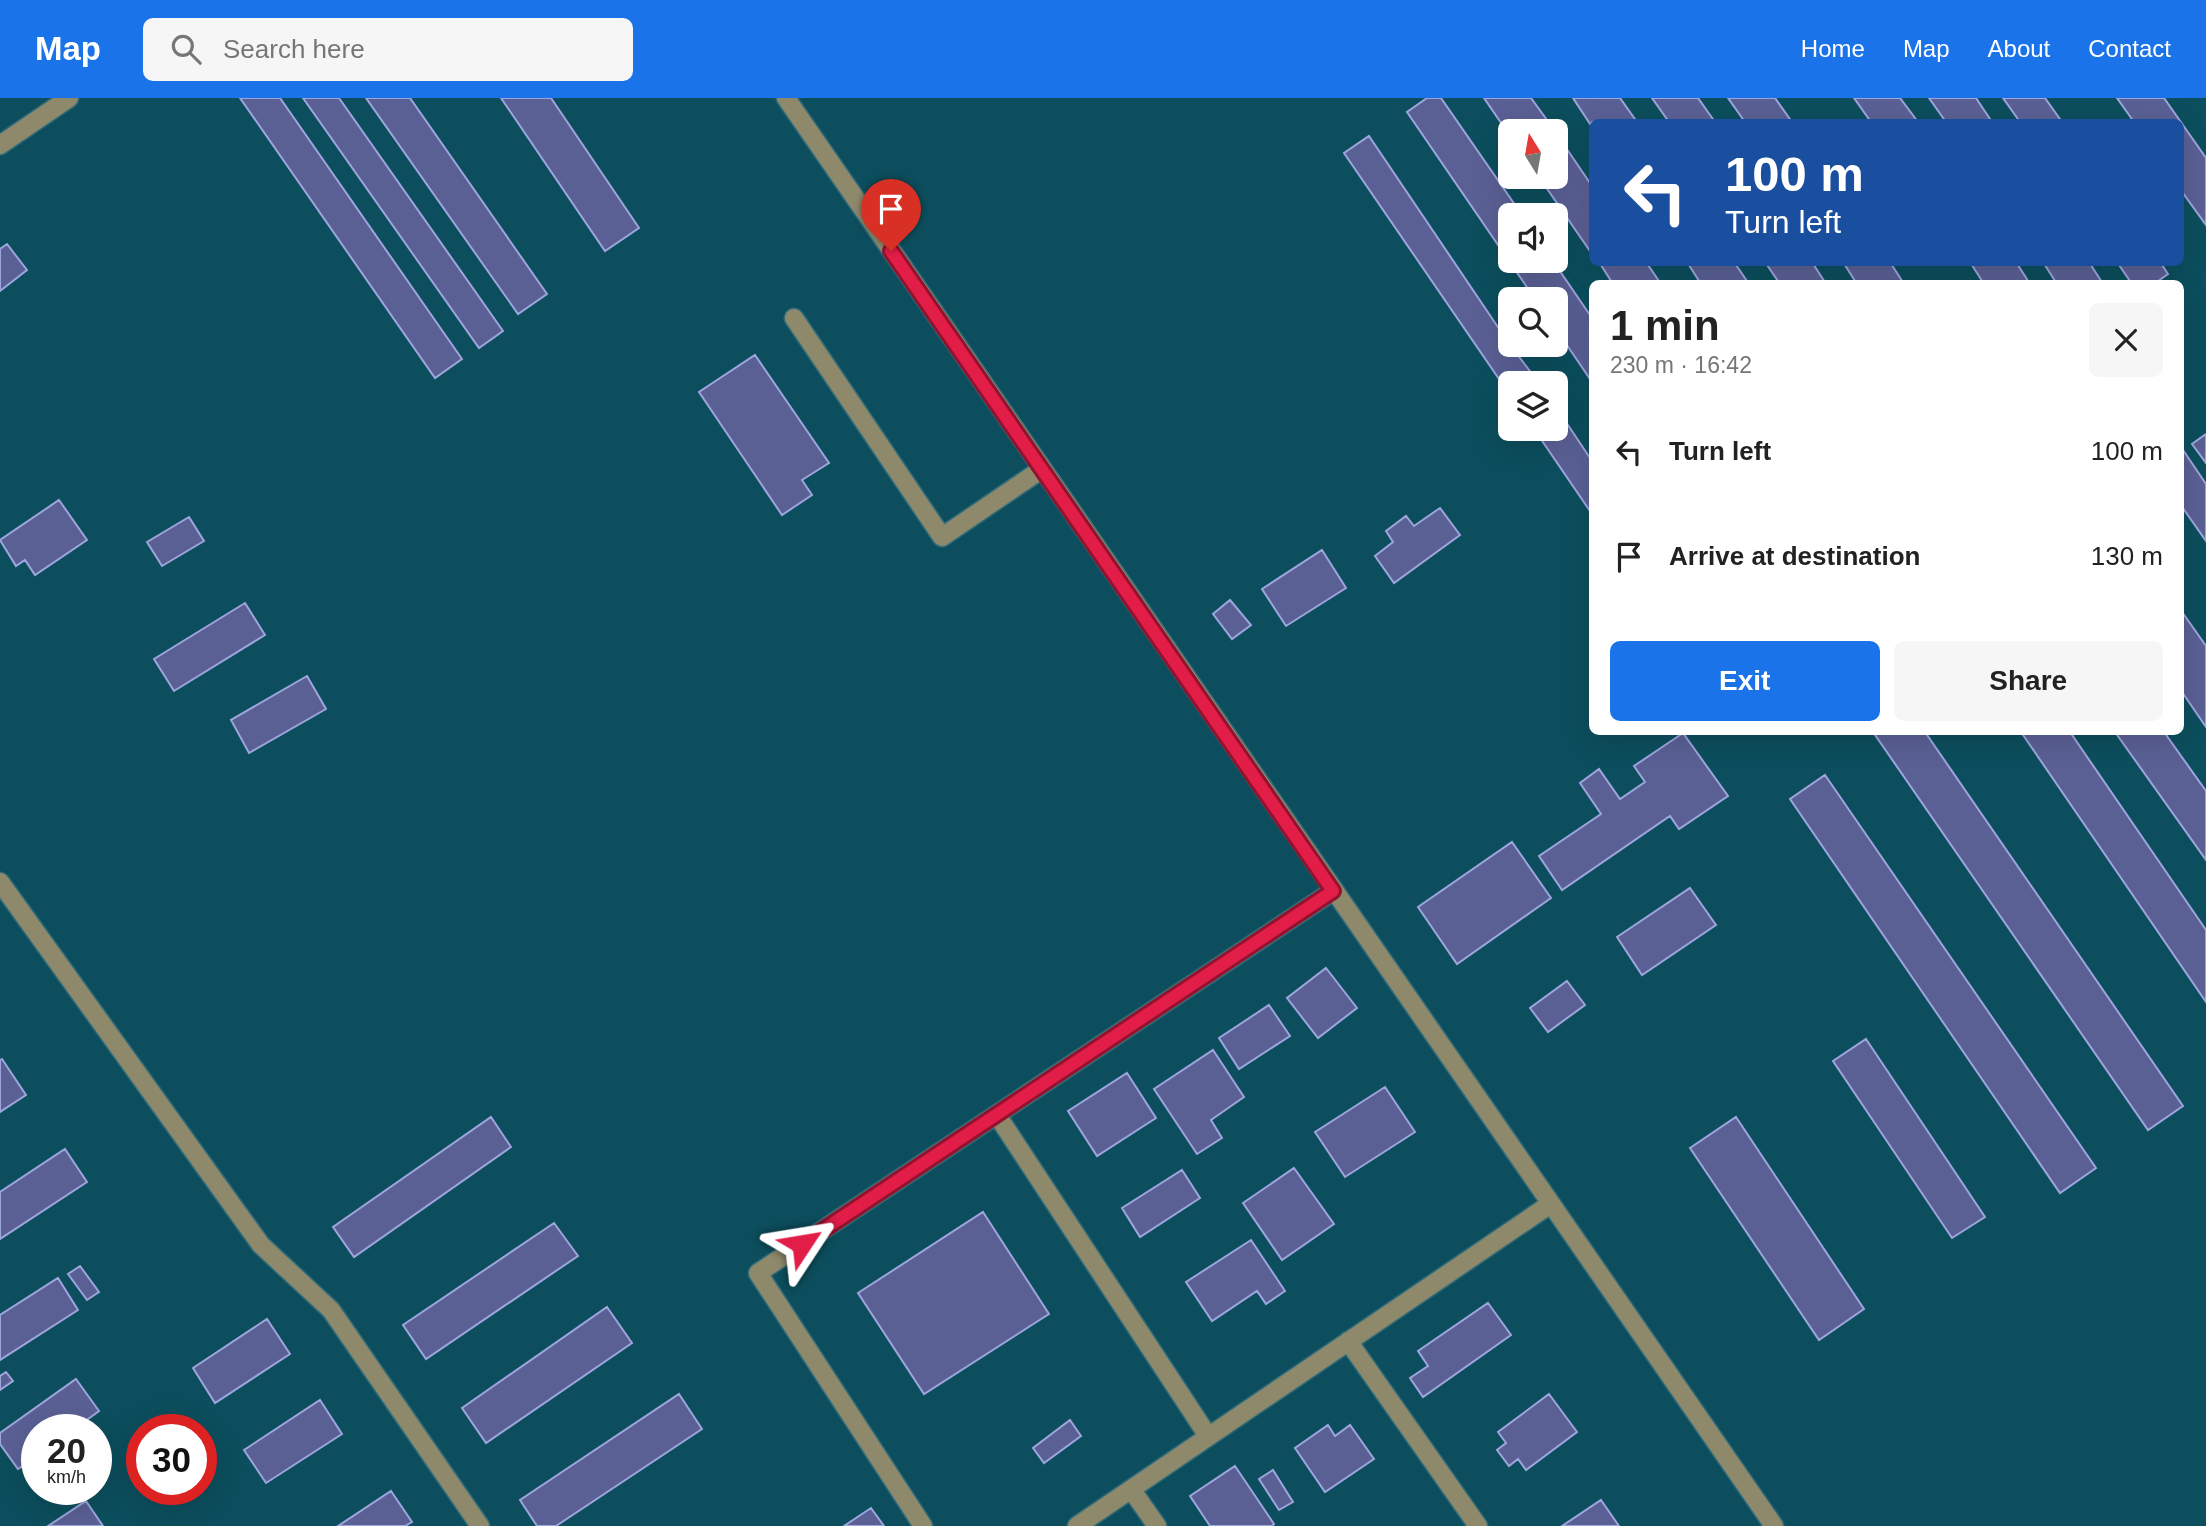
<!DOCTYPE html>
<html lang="en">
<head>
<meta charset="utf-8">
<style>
  :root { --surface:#fff; --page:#f6f6f6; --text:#222; --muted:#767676; --accent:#1a73e8 }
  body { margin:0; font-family:Arial,sans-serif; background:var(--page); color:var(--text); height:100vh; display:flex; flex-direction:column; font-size:26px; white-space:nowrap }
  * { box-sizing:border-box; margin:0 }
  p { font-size:23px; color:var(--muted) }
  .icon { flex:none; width:38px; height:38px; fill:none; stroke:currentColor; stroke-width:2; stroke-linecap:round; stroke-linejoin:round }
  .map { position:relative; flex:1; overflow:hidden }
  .side { position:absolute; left:1589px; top:182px; width:595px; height:455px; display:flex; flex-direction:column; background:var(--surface); border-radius:10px; box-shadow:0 7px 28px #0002 }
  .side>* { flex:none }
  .banner { position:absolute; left:1589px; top:21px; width:595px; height:147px; border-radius:10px; box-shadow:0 7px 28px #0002; background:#1a4fa0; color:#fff; overflow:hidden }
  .needle { width:46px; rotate:349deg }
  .tools { position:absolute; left:1498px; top:21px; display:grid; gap:14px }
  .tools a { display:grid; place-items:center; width:70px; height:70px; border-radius:10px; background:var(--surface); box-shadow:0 7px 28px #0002; font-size:35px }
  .speed { position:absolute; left:21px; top:1316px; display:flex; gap:14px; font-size:35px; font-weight:700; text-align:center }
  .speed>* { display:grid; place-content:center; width:91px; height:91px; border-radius:50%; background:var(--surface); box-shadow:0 7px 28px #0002; line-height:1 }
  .speed small { font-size:18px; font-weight:400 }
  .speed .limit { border:10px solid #d22; background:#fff; color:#111 }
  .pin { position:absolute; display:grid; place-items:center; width:60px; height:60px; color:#fff; margin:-72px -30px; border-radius:50% 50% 50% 0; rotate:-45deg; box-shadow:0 0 7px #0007 }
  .pin .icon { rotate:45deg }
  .me { position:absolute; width:77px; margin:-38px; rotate:57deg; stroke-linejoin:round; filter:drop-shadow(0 0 5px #0008) }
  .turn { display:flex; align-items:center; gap:24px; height:147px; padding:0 21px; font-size:32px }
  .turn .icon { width:91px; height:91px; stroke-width:2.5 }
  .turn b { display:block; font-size:49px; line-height:60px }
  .round { display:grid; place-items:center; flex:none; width:74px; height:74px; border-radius:10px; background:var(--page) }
  .headline { display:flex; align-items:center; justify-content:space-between; height:119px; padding:0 21px }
  h1 { font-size:42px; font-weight:800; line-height:52px }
  .action { display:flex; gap:14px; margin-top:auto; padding:14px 21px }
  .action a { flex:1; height:80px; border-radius:10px; background:var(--accent); color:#fff; font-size:28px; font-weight:800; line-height:80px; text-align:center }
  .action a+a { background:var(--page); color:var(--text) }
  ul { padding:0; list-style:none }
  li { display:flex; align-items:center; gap:21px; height:105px; padding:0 21px }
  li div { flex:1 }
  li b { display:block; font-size:26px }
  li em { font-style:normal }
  header { display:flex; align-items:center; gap:42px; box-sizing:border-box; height:98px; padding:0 35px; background:var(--accent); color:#fff }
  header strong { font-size:33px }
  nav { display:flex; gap:38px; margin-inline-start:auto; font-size:24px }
  .search { width:490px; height:63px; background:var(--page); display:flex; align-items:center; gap:18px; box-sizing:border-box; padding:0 24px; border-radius:10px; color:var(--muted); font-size:26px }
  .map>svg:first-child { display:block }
  .building { fill:#5a6094; stroke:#9da5dd; stroke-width:2 }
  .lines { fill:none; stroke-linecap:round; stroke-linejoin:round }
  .minor-casing { stroke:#316c7a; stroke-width:21 }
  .minor { stroke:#8f896c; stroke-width:18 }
  .route-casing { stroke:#92132f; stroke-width:18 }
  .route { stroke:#e11d48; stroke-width:12 }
</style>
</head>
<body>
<header>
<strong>Map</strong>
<div class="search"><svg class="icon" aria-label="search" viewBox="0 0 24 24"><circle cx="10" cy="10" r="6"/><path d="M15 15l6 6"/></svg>Search here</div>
<nav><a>Home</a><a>Map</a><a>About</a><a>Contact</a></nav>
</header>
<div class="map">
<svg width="2206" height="1428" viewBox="0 0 2206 1428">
  <rect width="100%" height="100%" fill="#0c4e5d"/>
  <path class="building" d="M240,0H280L462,261L435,280Z
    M303,0H339L503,233L479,250Z
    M366,0H410L547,196L518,216Z
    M501,0H551L639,130L605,153Z
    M1427,0H1441L1522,117H1510V163H1553L1592,220V284L1556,231V201H1535L1407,14Z
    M1484,0H1531L1555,33H1510V38Z
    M1573,0H1620L1637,24H1592V29Z
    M1652,0H1698L1715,24H1669Z
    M1728,0H1775L1792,24H1745Z
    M1854,0H1900L1918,24H1871Z
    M1929,0H1976L1992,24H1946Z
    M2003,0H2045L2062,24H2020Z
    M2117,0H2164L2206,60V127L2180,91V24H2134Z
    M1556,35L1592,88V156L1539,79H1556Z
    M1369,38L1510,247L1539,285H1510V297L1344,55Z
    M7,146L27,172L0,193V151Z
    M1599,164H1646L1661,186H1613Z
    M1687,164H1734L1749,186H1701Z
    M1765,164H1812L1826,186H1780Z
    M1843,164H1890L1904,186H1857Z
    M1970,164H2016L2030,186H1984Z
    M2043,164H2089L2103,186H2057Z
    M2117,164H2160L2168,176L2154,186H2132Z
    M755,257L829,365L802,382L812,397L782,417L699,294Z
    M1556,309L1592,363V416L1534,331H1556Z
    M2206,336V365L2192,346Z
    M2181,349L2206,386V443L2180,406Z
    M59,402L87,442L35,477L25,462L16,468L0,442Z
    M1440,410L1460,437L1394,485L1375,458L1393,444L1386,433L1406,418L1414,428Z
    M189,419L204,443L162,468L147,444Z
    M1322,452L1346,490L1286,528L1262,491Z
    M1230,502L1251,527L1232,541L1213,516Z
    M245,505L265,537L174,593L154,561Z
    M2180,511L2206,548V629L2180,591Z
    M307,578L326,611L249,655L231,622Z
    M1873,634H1925L2183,1008L2148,1032Z
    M2021,634H2070L2206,832V904Z
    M2115,634H2164L2206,693V762Z
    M1683,635L1728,698L1679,731L1670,718L1562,792L1539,758L1601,716L1580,685L1599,671L1620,701L1645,684L1634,668Z
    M1825,677L2096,1070L2060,1095L1790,701Z
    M1512,744L1551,800L1457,866L1418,809Z
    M1690,790L1716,827L1642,877L1617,839Z
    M1326,870L1357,910L1318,940L1287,900Z
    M1567,883L1585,907L1548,934L1530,910Z
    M1269,907L1290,938L1239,971L1219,940Z
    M1866,941L1985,1119L1952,1140L1833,963Z
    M1213,952L1244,999L1211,1022L1222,1040L1197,1056L1154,991Z
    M2,961L26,997L0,1014V962Z
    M1127,975L1156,1020L1097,1058L1068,1013Z
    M1385,989L1415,1034L1345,1079L1315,1034Z
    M491,1019L511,1049L354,1159L333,1129Z
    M1736,1019L1864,1211L1819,1242L1690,1050Z
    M65,1051L87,1084L0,1141V1094Z
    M1294,1070L1334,1126L1282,1162L1243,1105Z
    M1182,1072L1200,1100L1140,1139L1122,1110Z
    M983,1114L1049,1216L924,1296L858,1195Z
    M554,1125L578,1158L426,1261L403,1227Z
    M1251,1142L1285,1193L1266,1206L1257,1193L1212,1223L1186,1184Z
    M80,1168L99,1194L87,1202L68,1176Z
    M58,1180L78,1212L0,1262V1217Z
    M1488,1205L1511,1237L1423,1299L1410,1280L1428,1268L1418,1253Z
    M607,1209L632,1245L486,1345L462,1310Z
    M267,1221L290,1256L215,1305L193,1270Z
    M6,1274L13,1283L0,1292V1278Z
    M76,1281L99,1313L73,1332H37V1358L18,1371L0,1346V1335Z
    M679,1296L702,1331L556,1428H537L520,1402Z
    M1549,1296L1577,1334L1526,1372L1518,1361L1509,1368L1497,1352L1506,1345L1498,1334Z
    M320,1302L342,1336L266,1385L244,1352Z
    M1070,1322L1081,1338L1044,1365L1033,1350Z
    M1328,1327L1335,1338L1350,1327L1374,1361L1325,1394L1295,1350Z
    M1235,1368L1274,1426L1272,1428H1210L1190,1398Z
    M1273,1372L1293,1404L1279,1412L1259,1381Z
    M391,1393L412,1424L405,1428H338Z
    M1601,1402L1619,1428H1562Z
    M86,1403L103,1428H48Z
    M871,1410L884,1428H844Z"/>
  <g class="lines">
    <defs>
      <path id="minor" d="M786,0L1774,1428
        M0,47L69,0
        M794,220L942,439L1042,371
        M0,784L261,1147L331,1212L480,1428
        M997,1017L1208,1338
        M1348,1243L1478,1428
        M1131,1391L1157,1428
        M923,1428L758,1175L1333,793
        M1077,1428L1549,1107"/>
    </defs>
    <use href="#minor" class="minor-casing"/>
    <use href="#minor" class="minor"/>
  </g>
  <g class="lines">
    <defs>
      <path id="route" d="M802,1146L1333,793L891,153"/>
    </defs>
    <use href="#route" class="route-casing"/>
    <use href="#route" class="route"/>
  </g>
</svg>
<div class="tools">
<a><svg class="needle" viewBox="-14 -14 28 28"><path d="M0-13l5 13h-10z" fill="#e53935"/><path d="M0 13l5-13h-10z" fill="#767676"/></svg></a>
<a><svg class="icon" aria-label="sound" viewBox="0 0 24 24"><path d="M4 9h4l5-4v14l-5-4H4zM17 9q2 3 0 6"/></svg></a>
<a><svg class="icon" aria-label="search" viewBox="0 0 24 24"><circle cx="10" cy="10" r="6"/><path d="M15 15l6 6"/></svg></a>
<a><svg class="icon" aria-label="layers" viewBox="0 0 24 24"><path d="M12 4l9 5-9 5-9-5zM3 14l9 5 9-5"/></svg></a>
</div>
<div class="speed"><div>20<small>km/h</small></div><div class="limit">30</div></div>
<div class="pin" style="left:891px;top:153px;background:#d93025"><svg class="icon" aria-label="arrive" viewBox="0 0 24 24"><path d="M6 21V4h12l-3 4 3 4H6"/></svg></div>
<svg class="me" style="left:802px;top:1146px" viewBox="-20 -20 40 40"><path d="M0-17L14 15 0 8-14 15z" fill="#e11d48" stroke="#fff" stroke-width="4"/></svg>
<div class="banner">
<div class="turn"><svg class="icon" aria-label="left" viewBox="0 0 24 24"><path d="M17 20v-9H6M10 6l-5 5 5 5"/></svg><div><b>100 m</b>Turn left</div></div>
</div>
<section class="side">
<div class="headline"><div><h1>1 min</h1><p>230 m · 16:42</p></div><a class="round"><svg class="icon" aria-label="close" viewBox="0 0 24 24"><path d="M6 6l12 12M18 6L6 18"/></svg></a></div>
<ul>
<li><svg class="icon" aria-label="left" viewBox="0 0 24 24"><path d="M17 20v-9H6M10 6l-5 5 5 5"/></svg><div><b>Turn left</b></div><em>100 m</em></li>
<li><svg class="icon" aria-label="arrive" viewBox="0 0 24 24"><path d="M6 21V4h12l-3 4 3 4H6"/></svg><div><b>Arrive at destination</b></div><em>130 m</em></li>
</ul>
<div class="action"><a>Exit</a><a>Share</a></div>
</section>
</div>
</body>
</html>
